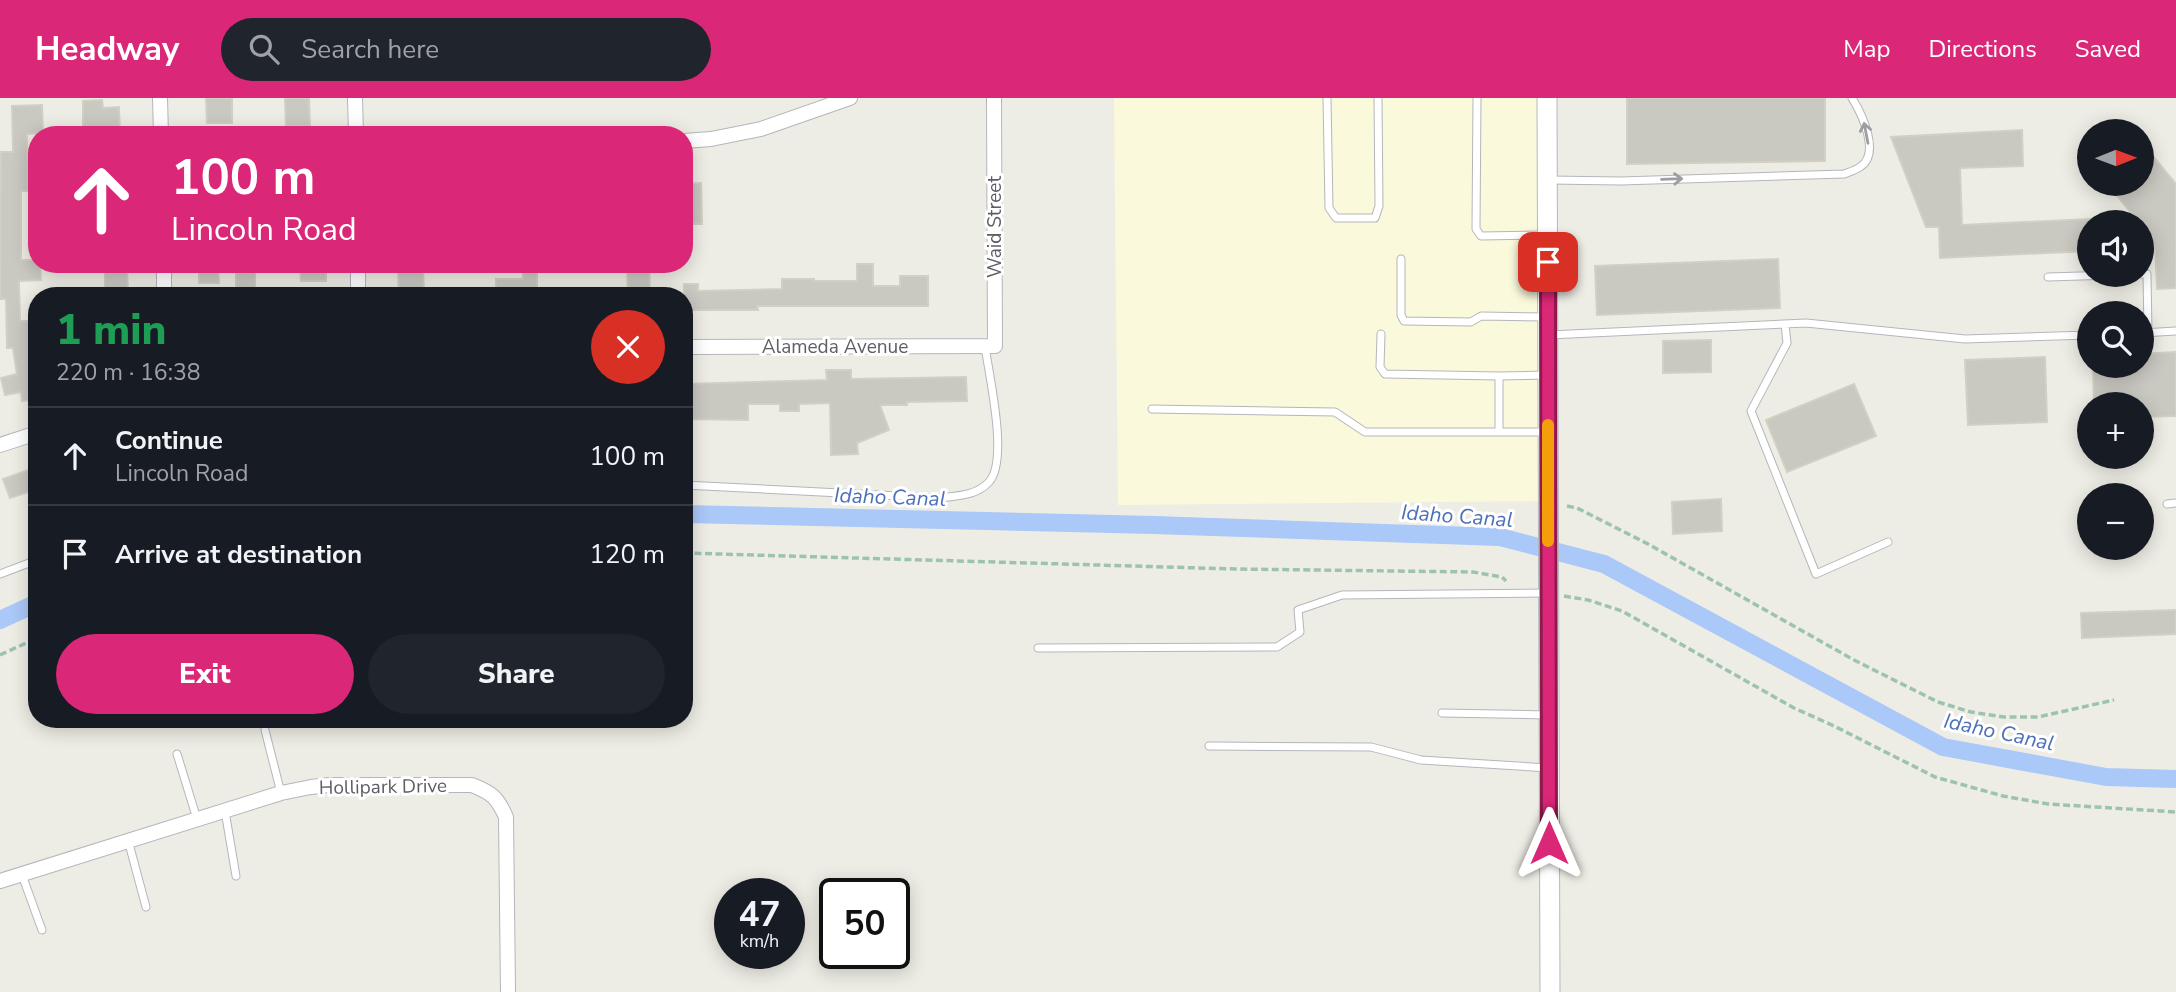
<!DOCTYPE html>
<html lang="en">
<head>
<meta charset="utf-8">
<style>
  :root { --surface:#171b24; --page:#20242c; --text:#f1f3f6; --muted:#9ea1a6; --line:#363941; --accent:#db2777 }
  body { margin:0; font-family:"Nunito Sans",sans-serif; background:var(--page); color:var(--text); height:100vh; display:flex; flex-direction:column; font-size:26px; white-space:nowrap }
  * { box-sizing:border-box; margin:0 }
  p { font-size:23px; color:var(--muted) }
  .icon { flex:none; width:38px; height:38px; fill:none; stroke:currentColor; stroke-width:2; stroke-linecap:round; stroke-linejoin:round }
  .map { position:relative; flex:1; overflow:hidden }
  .details { position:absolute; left:28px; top:189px; width:665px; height:441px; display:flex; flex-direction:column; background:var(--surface); border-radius:28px; box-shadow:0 4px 18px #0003 }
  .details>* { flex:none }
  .guide { position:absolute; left:28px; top:28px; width:665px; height:147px; border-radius:28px; box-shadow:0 4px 18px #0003; background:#db2777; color:#fff; overflow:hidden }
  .needle { width:46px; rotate:89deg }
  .buttons { position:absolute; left:2077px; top:21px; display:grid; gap:14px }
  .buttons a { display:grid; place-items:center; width:77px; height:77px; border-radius:50%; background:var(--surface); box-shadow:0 4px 18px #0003; font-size:35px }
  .speed { position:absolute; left:714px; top:780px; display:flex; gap:14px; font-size:35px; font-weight:700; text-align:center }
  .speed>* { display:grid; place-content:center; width:91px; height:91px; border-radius:50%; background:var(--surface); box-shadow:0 4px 18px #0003; line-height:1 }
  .speed small { font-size:18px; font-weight:400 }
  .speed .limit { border:4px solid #111; border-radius:10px; background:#fff; color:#111 }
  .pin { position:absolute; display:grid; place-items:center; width:60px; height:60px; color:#fff; margin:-30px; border-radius:14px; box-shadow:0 4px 10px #0006 }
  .me { position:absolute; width:77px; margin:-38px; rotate:0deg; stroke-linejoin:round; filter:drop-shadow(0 0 5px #0008) }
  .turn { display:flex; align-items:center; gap:24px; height:147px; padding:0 28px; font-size:32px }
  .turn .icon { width:91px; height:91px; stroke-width:2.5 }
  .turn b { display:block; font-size:49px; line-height:60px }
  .round { display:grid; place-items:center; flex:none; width:74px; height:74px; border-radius:37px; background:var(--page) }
  .headline { display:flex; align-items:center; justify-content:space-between; height:119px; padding:0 28px }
  h1 { font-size:42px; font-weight:800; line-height:52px; color:#1e9e55 }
  .cta { display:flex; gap:14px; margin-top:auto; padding:14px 28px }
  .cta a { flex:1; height:80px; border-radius:42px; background:var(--accent); color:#fff; font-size:28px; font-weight:800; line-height:80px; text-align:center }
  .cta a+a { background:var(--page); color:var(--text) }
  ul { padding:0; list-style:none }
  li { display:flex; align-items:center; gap:21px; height:98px; padding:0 28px; border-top:2px solid var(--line) }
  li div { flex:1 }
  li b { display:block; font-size:26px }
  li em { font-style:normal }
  header { display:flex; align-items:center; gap:42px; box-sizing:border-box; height:98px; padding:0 35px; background:var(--accent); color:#fff }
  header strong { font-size:33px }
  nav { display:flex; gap:38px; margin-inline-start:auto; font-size:24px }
  .search { width:490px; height:63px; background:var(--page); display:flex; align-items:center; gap:18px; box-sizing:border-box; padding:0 24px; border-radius:38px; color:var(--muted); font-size:26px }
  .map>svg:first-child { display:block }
  .commercial { fill:#fbf9dc }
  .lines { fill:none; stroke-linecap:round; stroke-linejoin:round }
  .canal { stroke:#aac8f8; stroke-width:18 }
  .building { fill:#c9c8c1; stroke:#d2d0c3; stroke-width:2 }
  .lane-casing { stroke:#b5b6ba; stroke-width:9 }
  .street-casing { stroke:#b5b6ba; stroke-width:16 }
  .secondary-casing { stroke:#b6b7bd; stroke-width:21 }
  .path { stroke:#9dc3af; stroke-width:3.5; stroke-dasharray:7 3.5; stroke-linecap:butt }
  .lane { stroke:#fff; stroke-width:7 }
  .street { stroke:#fff; stroke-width:14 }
  .secondary { stroke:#fff; stroke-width:19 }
  .oneway { stroke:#9e9ea2 }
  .route-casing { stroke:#8e194d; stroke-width:18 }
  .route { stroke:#db2777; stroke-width:12 }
  .slow { stroke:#f59e0b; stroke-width:12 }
  .labels { text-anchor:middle; stroke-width:6; stroke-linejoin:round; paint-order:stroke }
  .street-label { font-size:19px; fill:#5d5e64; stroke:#fff }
  .water-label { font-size:21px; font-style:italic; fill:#4e70ba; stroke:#fff }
</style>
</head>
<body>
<header>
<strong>Headway</strong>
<div class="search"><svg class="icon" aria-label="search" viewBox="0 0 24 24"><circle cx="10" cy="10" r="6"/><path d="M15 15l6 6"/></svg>Search here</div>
<nav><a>Map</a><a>Directions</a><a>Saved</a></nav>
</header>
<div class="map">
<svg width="2176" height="894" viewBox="0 0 2176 894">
  <rect width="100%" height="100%" fill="#eeede5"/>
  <path class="commercial" d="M1114,0H1547L1548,403L1118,407Z"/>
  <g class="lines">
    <path class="canal" d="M684,416L1154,427L1500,439L1604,466L1943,649L2106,679L2176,681
      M0,522L37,505"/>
  </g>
  <path class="building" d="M206,0H232V25H207Z
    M285,0H309L310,28H286Z
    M1627,0H1825V63L1627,66Z
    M102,2L103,10L119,9L120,37H83V3Z
    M42,7L43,35L27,36L28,93H21V162H37V166H40L41,182L19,183L20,223H29V269L37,267V291L30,292V302L22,303L21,294L5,297L1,280L17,276L13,250H7L6,201H0L1,54H13L12,8Z
    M2022,32L2023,68L1960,70L1962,127L2090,121V153L1940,160L1939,129H1926L1891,39Z
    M2142,45L2176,86V190L2157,191L2155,150L2142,151V124H2138L2108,86H2142Z
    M701,85L702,126H684V86Z
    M1778,161L1780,210L1597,217L1595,168Z
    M199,166H218L219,185H199Z
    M300,166H326V183H301Z
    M398,166H423L424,198H399Z
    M523,166H537V198H496V181H523Z
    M627,166H649L650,198H628Z
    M857,166H873V188H900V178H928V208H757L758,212H684V186H698V193L782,191V181H814V183H857Z
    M105,167H127L128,198H105Z
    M255,174V198H236V175Z
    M1711,242V274L1663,275V243Z
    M2176,254V318L2142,319V306H2094L2093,268H2142V256Z
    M2045,259L2047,324L1968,327L1965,262Z
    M826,272H851V281L966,279L967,303L907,304V307H880L889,332L857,345L858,356L831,357L830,305L799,306V313H780V306H748V322L684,321V286L827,282Z
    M1854,286L1876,338L1787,374L1766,322Z
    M37,369V391L10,400L3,381Z
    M1721,401L1722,433L1673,436L1672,404Z
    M2176,512V536L2082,540L2081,515Z"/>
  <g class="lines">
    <defs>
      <path id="lane" d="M1327,0L1329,110L1336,120H1375L1379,108L1378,0
        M1477,0L1476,131L1481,138L1547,137
        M1548,82L1621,83L1844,76C1849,74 1856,72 1860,69C1881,56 1862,16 1852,0
        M1401,161V217L1404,223L1471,224L1481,218L1547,219
        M2142,176H2147L2148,235
        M2048,179L2113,177
        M1785,226L1787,245L1751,313L1816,476L1888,444
        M2142,235L2176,233
        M1381,236L1380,269L1385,276L1499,278
        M1549,237L1806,225L1965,241L2090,237
        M1547,277L1499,278V334H1548
        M1152,311L1335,314L1365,334H1499
        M684,387L938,400C957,398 976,398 989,384C1009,362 989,278 985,248
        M2167,406L2176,405
        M0,476L37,462
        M1038,550L1277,549L1300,534L1298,512L1342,497L1547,495
        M1442,615L1547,617
        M265,632L281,695
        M1209,648L1371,649L1421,662L1548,670
        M177,656L197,721
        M225,713L236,778
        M128,742L146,809
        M22,777L42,832"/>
      <path id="street" d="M160,0L161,37
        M355,0L356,37
        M684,43L711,41L761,31L850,0
        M164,166V198
        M358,166V198
        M684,249L995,248L994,0
        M0,347L37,335
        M0,783L281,695L311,689L329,687H472C492,695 497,699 506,719L508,894"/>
      <path id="secondary" d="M1547,0L1550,894"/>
    </defs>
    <use href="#lane" class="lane-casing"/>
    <use href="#street" class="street-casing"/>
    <use href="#secondary" class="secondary-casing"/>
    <path class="path" d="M1567,408L1577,410L1648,446L1854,562L1938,604L1971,614L2004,619H2038L2114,602
      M684,455L1235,471L1473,474L1502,479L1506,483
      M1564,498L1588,502L1622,513L1794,610L1834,628L1935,679L2003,698L2048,706L2176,714
      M0,557L37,540"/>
    <use href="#lane" class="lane"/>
    <use href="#street" class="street"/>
    <use href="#secondary" class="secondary"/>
  </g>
  <defs><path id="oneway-shaft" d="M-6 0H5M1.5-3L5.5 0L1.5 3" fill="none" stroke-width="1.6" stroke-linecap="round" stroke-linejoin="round" transform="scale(1.75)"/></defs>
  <g class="oneway">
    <use href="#oneway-shaft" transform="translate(1866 35) rotate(-101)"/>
    <use href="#oneway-shaft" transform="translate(1672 81) rotate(-2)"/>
  </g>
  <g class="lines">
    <defs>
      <path id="route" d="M1548,164L1549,745"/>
    </defs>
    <use href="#route" class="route-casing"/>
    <use href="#route" class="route"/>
    <path class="slow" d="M1548,327V443"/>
  </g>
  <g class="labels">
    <g class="street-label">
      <text transform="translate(994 129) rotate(-90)" y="7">Waid Street</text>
      <text x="835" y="255">Alameda Avenue</text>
      <text transform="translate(383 688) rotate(-1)" y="7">Hollipark Drive</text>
    </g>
    <g class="water-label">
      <text transform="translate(890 399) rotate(2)" y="7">Idaho Canal</text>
      <text transform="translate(1457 418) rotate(4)" y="7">Idaho Canal</text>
      <text transform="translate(1999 634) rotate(12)" y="7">Idaho Canal</text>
    </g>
  </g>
</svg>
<div class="buttons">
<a><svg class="needle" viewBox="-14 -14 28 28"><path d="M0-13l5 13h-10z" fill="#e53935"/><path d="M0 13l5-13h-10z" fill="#9ea1a6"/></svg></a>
<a><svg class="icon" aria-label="sound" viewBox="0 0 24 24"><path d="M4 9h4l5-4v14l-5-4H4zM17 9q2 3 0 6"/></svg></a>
<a><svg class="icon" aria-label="search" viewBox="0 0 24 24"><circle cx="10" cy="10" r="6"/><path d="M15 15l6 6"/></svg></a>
<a>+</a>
<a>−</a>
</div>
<div class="speed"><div>47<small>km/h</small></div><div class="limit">50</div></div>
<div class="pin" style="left:1548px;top:164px;background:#d93025"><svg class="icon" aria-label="arrive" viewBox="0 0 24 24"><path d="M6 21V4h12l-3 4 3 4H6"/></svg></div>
<svg class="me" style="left:1549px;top:745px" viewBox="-20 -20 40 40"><path d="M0-17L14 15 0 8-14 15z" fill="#db2777" stroke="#fff" stroke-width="4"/></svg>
<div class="guide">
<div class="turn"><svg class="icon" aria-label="ahead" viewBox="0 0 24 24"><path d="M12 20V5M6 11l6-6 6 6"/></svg><div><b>100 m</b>Lincoln Road</div></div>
</div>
<section class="details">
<div class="headline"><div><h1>1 min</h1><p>220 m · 16:38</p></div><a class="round" style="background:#d93025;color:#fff"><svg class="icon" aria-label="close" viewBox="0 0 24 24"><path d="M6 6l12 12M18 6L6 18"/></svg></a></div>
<ul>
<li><svg class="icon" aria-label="ahead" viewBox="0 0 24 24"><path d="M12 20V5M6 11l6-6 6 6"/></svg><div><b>Continue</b><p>Lincoln Road</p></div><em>100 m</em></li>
<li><svg class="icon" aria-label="arrive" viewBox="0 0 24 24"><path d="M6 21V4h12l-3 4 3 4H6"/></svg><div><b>Arrive at destination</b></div><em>120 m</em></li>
</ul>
<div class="cta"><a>Exit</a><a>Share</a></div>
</section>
</div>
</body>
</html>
